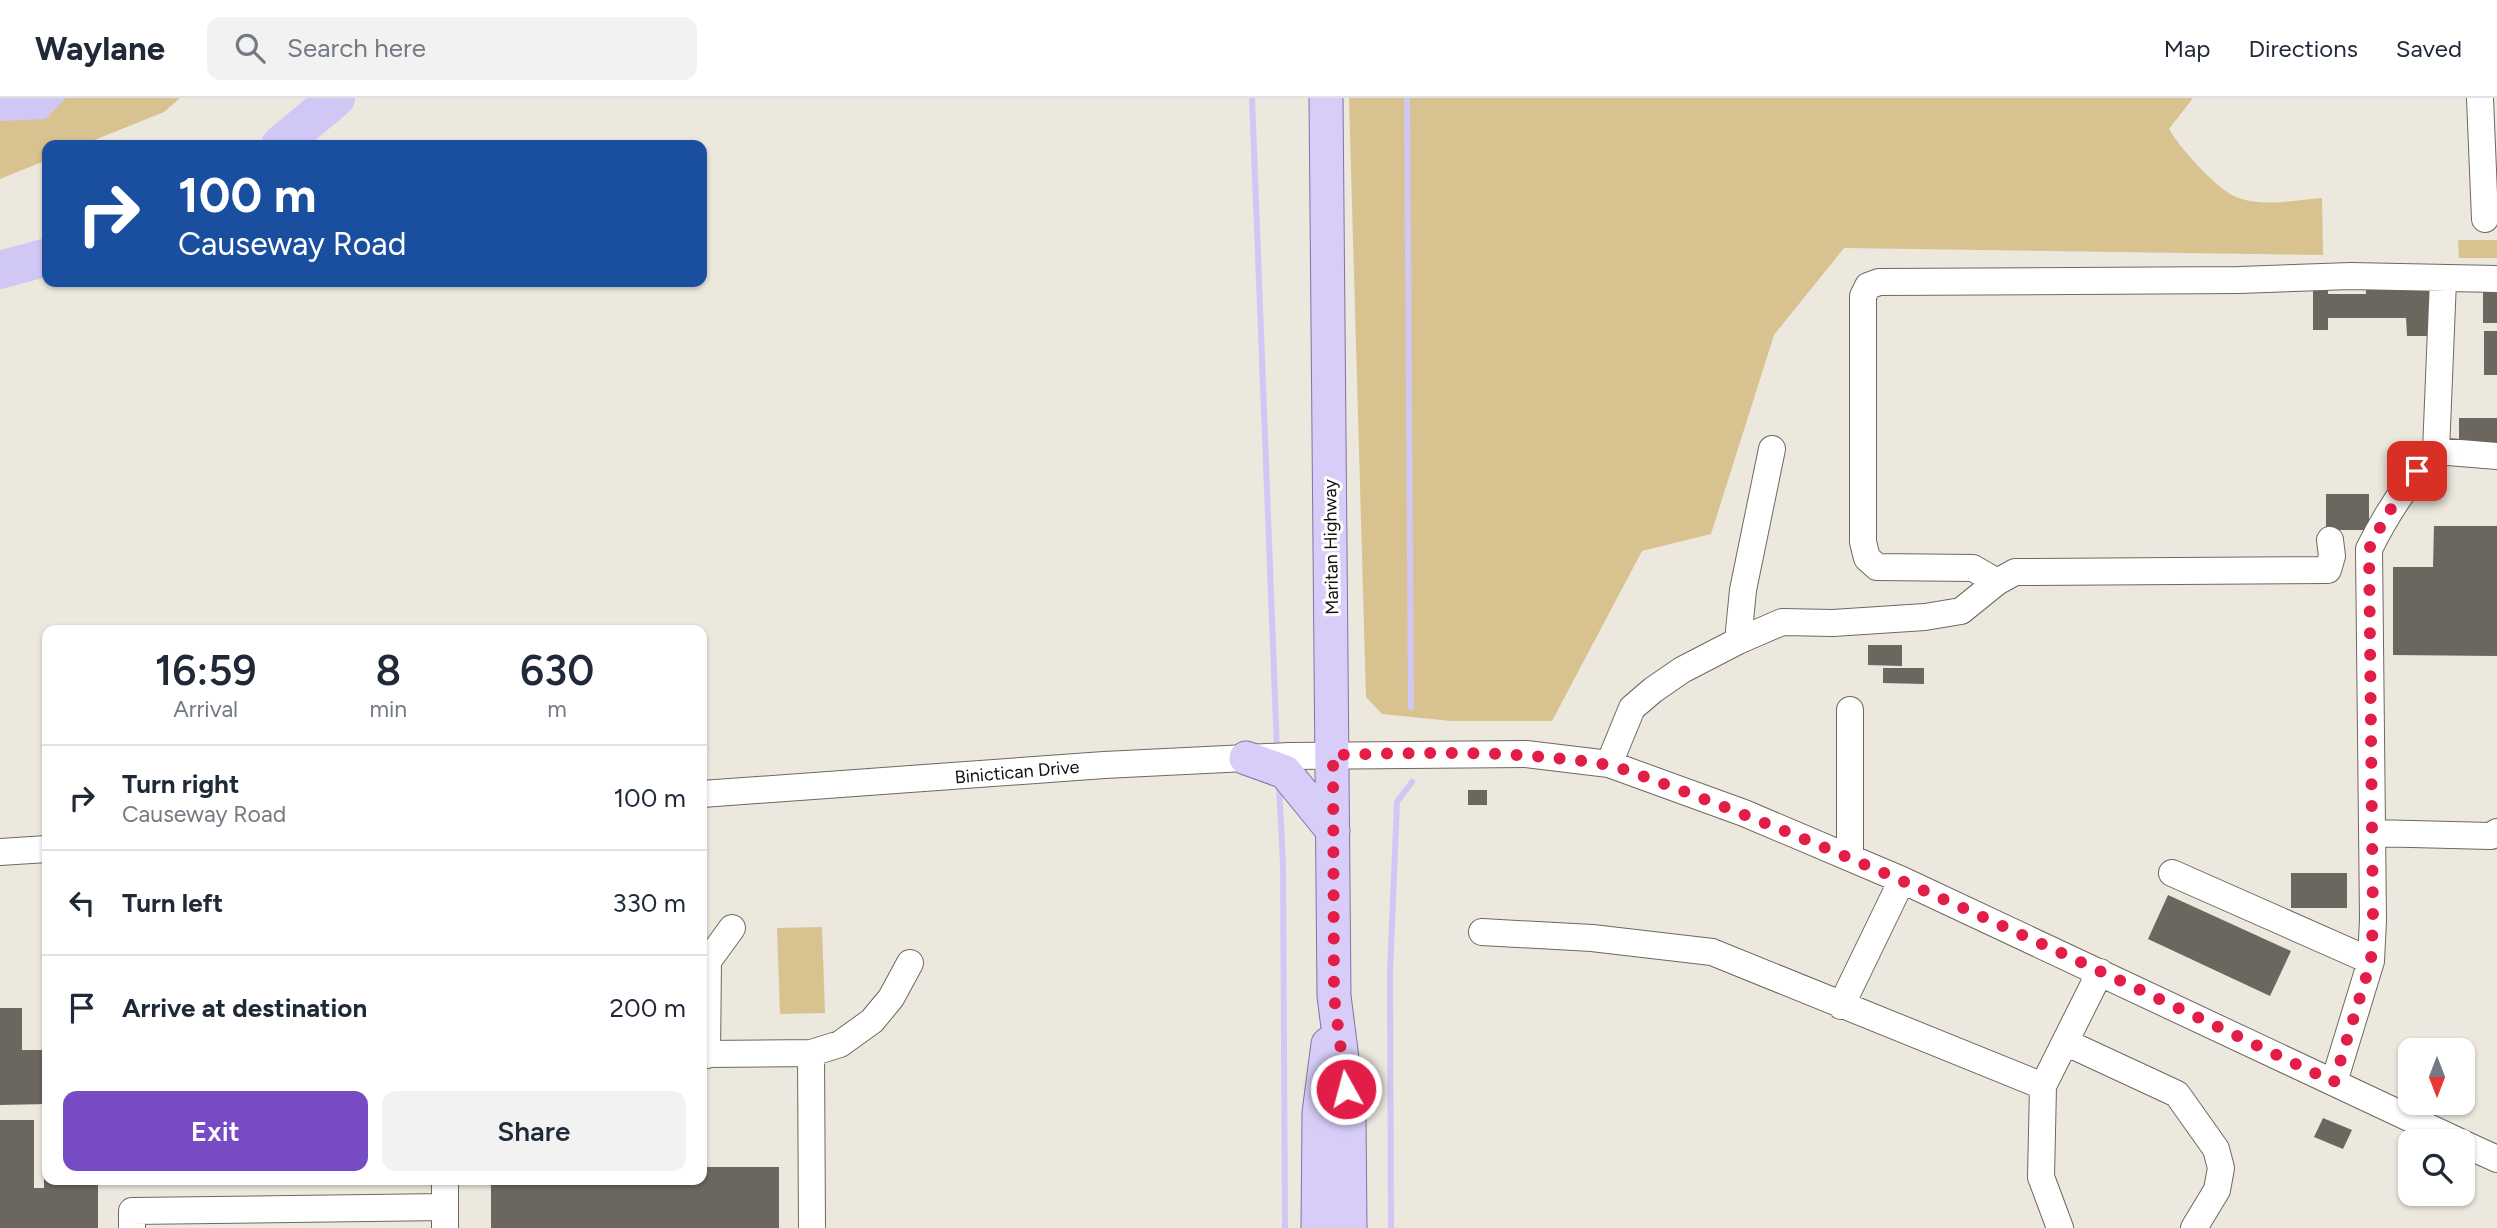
<!DOCTYPE html>
<html lang="en">
<head>
<meta charset="utf-8">
<style>
  :root { --surface:#fff; --page:#f2f2f3; --text:#1f2937; --muted:#747a83; --line:#e0e1e3; --accent:#764bc4 }
  body { margin:0; font-family:Figtree,sans-serif; background:var(--page); color:var(--text); height:100vh; display:flex; flex-direction:column; font-size:26px; white-space:nowrap }
  * { box-sizing:border-box; margin:0 }
  p { font-size:23px; color:var(--muted) }
  .icon { flex:none; width:38px; height:38px; fill:none; stroke:currentColor; stroke-width:2; stroke-linecap:round; stroke-linejoin:round }
  .map { position:relative; flex:1; overflow:hidden }
  .panel { position:absolute; left:42px; top:527px; width:665px; height:560px; display:flex; flex-direction:column; background:var(--surface); border-radius:14px; box-shadow:0 2px 5px #0004 }
  .panel>* { flex:none }
  .banner { position:absolute; left:42px; top:42px; width:665px; height:147px; border-radius:14px; box-shadow:0 2px 5px #0004; background:#1a4fa0; color:#fff; overflow:hidden }
  .needle { width:46px; rotate:180deg }
  .fabs { position:absolute; left:2398px; top:940px; display:grid; gap:14px }
  .fabs a { display:grid; place-items:center; width:77px; height:77px; border-radius:14px; background:var(--surface); box-shadow:0 2px 5px #0004; font-size:35px }
  .pin { position:absolute; display:grid; place-items:center; width:60px; height:60px; color:#fff; margin:-30px; border-radius:14px; box-shadow:0 4px 10px #0006 }
  .me { position:absolute; width:77px; margin:-38px; rotate:353deg; stroke-linejoin:round; filter:drop-shadow(0 0 5px #0008) }
  .turn { display:flex; align-items:center; gap:24px; height:147px; padding:0 21px; font-size:32px }
  .turn .icon { width:91px; height:91px; stroke-width:2.5 }
  .turn b { display:block; font-size:49px; line-height:60px }
  .eta { display:flex; justify-content:space-evenly; align-items:center; height:119px; text-align:center }
  .eta b { font-size:42px; font-weight:600; line-height:49px }
  .button { display:flex; gap:14px; margin-top:auto; padding:14px 21px }
  .button a { flex:1; height:80px; border-radius:14px; background:var(--accent); color:#fff; font-size:28px; font-weight:600; line-height:80px; text-align:center }
  .button a+a { background:var(--page); color:var(--text) }
  ul { padding:0; list-style:none }
  li { display:flex; align-items:center; gap:21px; height:105px; padding:0 21px; border-top:2px solid var(--line) }
  li div { flex:1 }
  li b { display:block; font-size:26px }
  li em { font-style:normal }
  header { display:flex; align-items:center; gap:42px; box-sizing:border-box; height:98px; padding:0 35px; background:var(--surface); border-bottom:2px solid var(--line) }
  header strong { font-size:33px }
  nav { display:flex; gap:38px; margin-inline-start:auto; font-size:24px }
  .search { width:490px; height:63px; background:var(--page); display:flex; align-items:center; gap:18px; box-sizing:border-box; padding:0 24px; border-radius:14px; color:var(--muted); font-size:26px }
  .map>svg:first-child { display:block }
  .green { fill:#d8c290 }
  .water { fill:#d1c7f4 }
  .lines { fill:none; stroke-linecap:round; stroke-linejoin:round }
  .stream { stroke:#d1c7f4; stroke-width:6 }
  .river { stroke:#d1c7f4; stroke-width:38 }
  .building { fill:#6b675f }
  .minor-casing { stroke:#6c6960; stroke-width:28 }
  .major-casing { stroke:#8074a3; stroke-width:35 }
  .minor { stroke:#fff; stroke-width:26 }
  .major { stroke:#d7cdf8; stroke-width:33 }
  .route { stroke:#e11d48; stroke-width:12; stroke-dasharray:0 21.6 }
  .labels { text-anchor:middle; stroke-width:6; stroke-linejoin:round; paint-order:stroke }
  .street-label { font-size:18px; fill:#100f0c; stroke:#fff }
</style>
</head>
<body>
<header>
<strong>Waylane</strong>
<div class="search"><svg class="icon" aria-label="search" viewBox="0 0 24 24"><circle cx="10" cy="10" r="6"/><path d="M15 15l6 6"/></svg>Search here</div>
<nav><a>Map</a><a>Directions</a><a>Saved</a></nav>
</header>
<div class="map">
<svg width="2497" height="1130" viewBox="0 0 2497 1130">
  <rect width="100%" height="100%" fill="#ece8de"/>
  <path class="green" d="M0,0H180L164,14L82,47H47V62L0,81Z
    M1349,0H2193L2169,31C2179,49 2215,89 2234,98C2259,110 2295,102 2322,100L2323,157L1844,150L1774,237L1711,436L1642,453L1552,623H1451L1382,616L1366,599Z
    M2458,142H2497V160H2459Z
    M822,829L825,915L780,916L777,830Z"/>
  <path class="water" d="M0,0H66L46,21L0,23Z"/>
  <g class="lines">
    <path class="stream" d="M1252,0L1277,652
      M1407,0L1411,609
      M1279,688L1283,765L1285,1130
      M1391,1130L1390,875L1397,704L1412,684"/>
    <path class="river" d="M280,47L336,0
      M0,172L47,159"/>
  </g>
  <path class="building" d="M2365,183H2436L2437,238H2407L2406,220H2328V232H2313V192H2328V196H2366Z
    M2483,184H2497V225H2483Z
    M2484,233H2497V277H2484Z
    M2459,320H2497V349H2459Z
    M2326,396H2369V432H2326Z
    M2434,428H2497V558L2393,557V469H2433Z
    M1868,547H1902V568L1868,567Z
    M1883,570H1924V586L1883,585Z
    M1468,692H1487V707H1468Z
    M2291,775H2347V810H2291Z
    M2168,797L2291,853L2270,898L2148,841Z
    M0,910H22V952H47V1006L0,1007Z
    M2323,1020L2352,1032L2343,1051L2314,1039Z
    M0,1022H34V1090H44V1071H47V1082H98V1130H0Z
    M702,1069H779V1130H491V1082H702Z"/>
  <g class="lines">
    <defs>
      <path id="minor" d="M2480,0L2485,121
        M2436,353L2497,358
        M1997,484L1973,470L1877,469L1867,460L1863,444V198L1868,188L1879,184L2239,182L2351,178L2497,181
        M1738,543L1743,492L1772,351
        M1850,612V760
        M1609,666L1632,610L1653,592L1682,572L1738,543L1782,524L1833,525L1925,519L1961,513L1997,484L2015,474L2328,472L2332,458L2330,442
        M702,696L1104,667L1289,658L1526,656L1609,666L1744,715L1902,782L2458,1043
        M2372,735L2491,738L2497,734
        M0,754L47,751
        M2172,775L2371,863
        M1482,834L1592,840L1712,854L2043,988
        M1841,908L1902,782
        M2065,944L2177,996L2216,1051L2221,1070L2217,1092L2194,1130
        M811,955L812,1130
        M702,956L811,955L840,946L872,923L891,900L910,865
        M707,957L708,863L732,830
        M2334,984L2371,863L2373,822L2369,451C2387,415 2408,382 2436,353L2443,182
        M2462,1045L2497,1061
        M132,1130V1113L445,1109
        M445,1130V1082
        M2060,1130L2041,1079L2043,988L2100,874"/>
      <path id="major" d="M1326,0L1334,898L1349,1015L1350,1130
        M1246,660L1285,674L1333,733
        M1318,1130L1319,1015L1328,946"/>
    </defs>
    <use href="#minor" class="minor-casing"/>
    <use href="#major" class="major-casing"/>
    <use href="#minor" class="minor"/>
    <use href="#major" class="major"/>
  </g>
  <g class="lines">
    <path class="route" d="M1346,991L1334,898L1333,657C1409,655 1487,652 1563,661C1584,663 1605,665 1626,672C1869,759 2101,874 2334,984L2371,863L2373,822L2369,451L2386,418L2417,373"/>
  </g>
  <g class="labels">
    <g class="street-label">
      <text transform="translate(1331 449) rotate(-91)" y="6">Maritan Highway</text>
      <text transform="translate(1017 674) rotate(-5)" y="6">Binictican Drive</text>
    </g>
  </g>
</svg>
<div class="fabs">
<a><svg class="needle" viewBox="-14 -14 28 28"><path d="M0-13l5 13h-10z" fill="#e53935"/><path d="M0 13l5-13h-10z" fill="#747a83"/></svg></a>
<a><svg class="icon" aria-label="search" viewBox="0 0 24 24"><circle cx="10" cy="10" r="6"/><path d="M15 15l6 6"/></svg></a>
</div>
<div class="pin" style="left:2417px;top:373px;background:#d93025"><svg class="icon" aria-label="arrive" viewBox="0 0 24 24"><path d="M6 21V4h12l-3 4 3 4H6"/></svg></div>
<svg class="me" style="left:1346px;top:991px" viewBox="-20 -20 40 40"><circle r="17" fill="#e11d48" stroke="#fff" stroke-width="3"/><path d="M0-11L8 9 0 5-8 9z" fill="#fff"/></svg>
<div class="banner">
<div class="turn"><svg class="icon" aria-label="right" viewBox="0 0 24 24"><path d="M7 20v-9h11M14 6l5 5-5 5"/></svg><div><b>100 m</b>Causeway Road</div></div>
</div>
<section class="panel">
<div class="eta">
<div><b>16:59</b><p>Arrival</p></div>
<div><b>8</b><p>min</p></div>
<div><b>630</b><p>m</p></div>
</div>
<ul>
<li><svg class="icon" aria-label="right" viewBox="0 0 24 24"><path d="M7 20v-9h11M14 6l5 5-5 5"/></svg><div><b>Turn right</b><p>Causeway Road</p></div><em>100 m</em></li>
<li><svg class="icon" aria-label="left" viewBox="0 0 24 24"><path d="M17 20v-9H6M10 6l-5 5 5 5"/></svg><div><b>Turn left</b></div><em>330 m</em></li>
<li><svg class="icon" aria-label="arrive" viewBox="0 0 24 24"><path d="M6 21V4h12l-3 4 3 4H6"/></svg><div><b>Arrive at destination</b></div><em>200 m</em></li>
</ul>
<div class="button"><a>Exit</a><a>Share</a></div>
</section>
</div>
</body>
</html>
